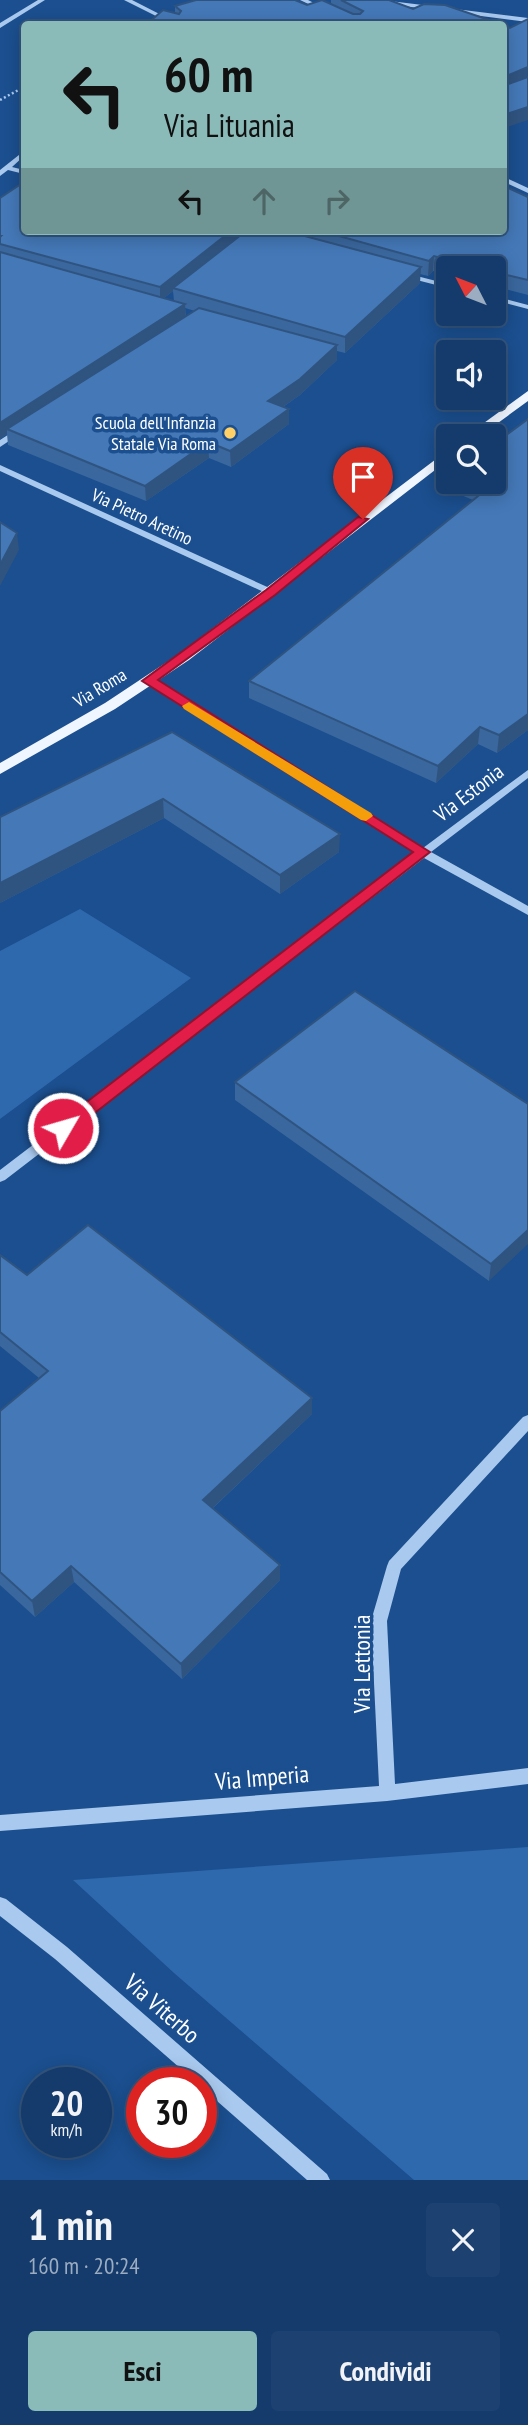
<!DOCTYPE html>
<html lang="it">
<head>
<meta charset="utf-8">
<style>
  :root { --surface:#143b6b; --page:#1d4271; --text:#f1f3f6; --muted:#9dadc1; --line:#33557e; --accent:#8bbbb9 }
  body { margin:0; font-family:"PT Sans Narrow",sans-serif; background:var(--page); color:var(--text); height:100vh; display:flex; flex-direction:column; font-size:26px; white-space:nowrap }
  * { box-sizing:border-box; margin:0 }
  p { font-size:23px; color:var(--muted) }
  .icon { flex:none; width:38px; height:38px; fill:none; stroke:currentColor; stroke-width:2; stroke-linecap:round; stroke-linejoin:round }
  .map { position:relative; height:2180px; overflow:hidden }
  .sheet { display:flex; flex-direction:column; background:var(--surface); flex:1 }
  .sheet>* { flex:none }
  .banner { position:absolute; left:21px; top:21px; width:486px; height:214px; border-radius:7px; box-shadow:0 4px 18px #0003,0 0 0 2px var(--line); background:#8bbbb9; color:#111; overflow:hidden }
  .needle { width:46px; rotate:312deg }
  .buttons { position:absolute; left:436px; top:256px; display:grid; gap:14px }
  .buttons a { display:grid; place-items:center; width:70px; height:70px; border-radius:7px; background:var(--surface); box-shadow:0 4px 18px #0003,0 0 0 2px var(--line); font-size:35px }
  .speed { position:absolute; left:21px; top:2067px; display:flex; gap:14px; font-size:35px; font-weight:700; text-align:center }
  .speed>* { display:grid; place-content:center; width:91px; height:91px; border-radius:50%; background:var(--surface); box-shadow:0 4px 18px #0003,0 0 0 2px var(--line); line-height:1 }
  .speed small { font-size:18px; font-weight:400 }
  .speed .limit { border:10px solid #d22; background:#fff; color:#111 }
  .pin { position:absolute; display:grid; place-items:center; width:60px; height:60px; color:#fff; margin:-72px -30px; border-radius:50% 50% 50% 0; rotate:-45deg; box-shadow:0 0 7px #0007 }
  .pin .icon { rotate:45deg }
  .me { position:absolute; width:77px; margin:-38px; rotate:52deg; stroke-linejoin:round; filter:drop-shadow(0 0 5px #0008) }
  .turn { display:flex; align-items:center; gap:24px; height:147px; padding:0 28px; font-size:32px }
  .turn .icon { width:91px; height:91px; stroke-width:2.5 }
  .turn b { display:block; font-size:49px; line-height:60px }
  .lanes { display:flex; align-items:center; height:66px; padding:0 28px; background:#0003; justify-content:center; gap:35px; direction:ltr }
  .lanes .off { opacity:.35 }
  .round { display:grid; place-items:center; flex:none; width:74px; height:74px; border-radius:7px; background:var(--page) }
  .overview { display:flex; align-items:center; justify-content:space-between; height:119px; padding:0 28px }
  h1 { font-size:42px; font-weight:700; line-height:52px }
  .button { display:flex; gap:14px; margin-top:auto; padding:14px 28px }
  .button a { flex:1; height:80px; border-radius:7px; background:var(--accent); color:#111; font-size:28px; font-weight:700; line-height:80px; text-align:center }
  .button a+a { background:var(--page); color:var(--text) }
  .map>svg:first-child { display:block }
  .green { fill:#2e69ad }
  .lines { fill:none; stroke-linecap:round; stroke-linejoin:round }
  .path { stroke:#a9c9ee; stroke-width:2.5; stroke-dasharray:2 2.5; stroke-linecap:butt }
  .minor { fill:#a9c9ee; fill-rule:evenodd }
  .major { fill:#f0f6ff; fill-rule:evenodd }
  .wall { fill:#3a679d; fill-rule:evenodd }
  .shaded-wall { fill:#305480 }
  .building { fill:#4478b7; stroke:#305480; stroke-width:2 }
  .route { fill:#e11d48; stroke:#92132f; stroke-width:2 }
  .slow { fill:#f59e0b }
  .poi-dot { fill:#ffd166; stroke:#1b4f8f; stroke-width:2.5 }
  .labels { text-anchor:middle; stroke-width:7; stroke-linejoin:round; paint-order:stroke }
  .far-poi-label { font-size:18px; fill:#fff; stroke:#1b4f8f; text-anchor:end }
  .far-street-label { font-size:18px; fill:#fff; stroke:#1b4f8f }
  .street-label { font-size:21px; fill:#fff; stroke:#1b4f8f }
  .near-street-label { font-size:24px; fill:#fff; stroke:#1b4f8f }
</style>
</head>
<body>
<div class="map">
<svg width="528" height="2180" viewBox="0 0 528 2180">
  <rect width="100%" height="100%" fill="#1b4f8f"/>
  <path class="green" d="M80,909L191,978L0,1119V951Z
    M528,1847V2180H414L174,1973L73,1880Z"/>
  <g class="lines">
    <path class="path" d="M0,100L24,87"/>
    <path class="minor" d="M38,0H45L0,28V23Z
      M124,0H132L179,24H172Z
      M300,0H308L328,10L323,11Z
      M382,0L528,18V22L380,3Z
      M24,151V156L12,167L24,170V174L8,170L0,176V170Z
      M504,177L528,188V193L504,182Z
      M401,272L448,284V288L401,276Z
      M494,296L528,305V309L494,300Z
      M17,429L24,431L0,447V440Z
      M0,465L274,590L276,592L271,595L268,594L0,471Z
      M149,678L423,848L528,770V778L431,852L528,906V915L424,858L5,1180L0,1182V1170L416,853L145,683L144,681Z
      M528,1415V1431L401,1569L387,1621L395,1784L528,1768V1784L387,1801L0,1831V1815L379,1786L371,1621L387,1566L389,1561L523,1417Z
      M0,1897L6,1899L67,1947L327,2174L330,2180H307L201,2087V2082H196L55,1959L0,1916Z"/>
    <path class="major" d="M528,391V401L480,436H466Z
      M448,450V460L189,660L115,709L0,774V763L105,703L179,654Z"/>
  </g>
  <path class="wall" d="M331,0H389L413,9L501,24H147L175,13V6L307,5L331,4Z
    M528,197V295L494,286V268H448V274L433,271L428,276L420,274V283L345,353L337,351V360L300,395L283,407L289,409V424L231,467L209,458L146,501L8,445L7,434L0,439V198L244,233L246,231H504ZM173,291L174,301L164,298ZM185,308L195,311L186,316Z
    M450,481H494L528,730L497,753L478,744L436,783L249,698V681L473,500L449,490Z
    M172,732L339,852L280,894L164,818L0,903Z
    M235,1082L528,1104L489,1281L235,1100Z
    M0,1255L27,1275L312,1414L213,1508L280,1565V1580L182,1679L74,1582L35,1617L0,1585V1411L39,1378L0,1346Z"/>
  <path class="shaded-wall" d="M528,67L527,81L504,89V76Z
    M528,107V120L504,128V115Z
    M231,231H244V235L173,288V291L160,301V287Z
    M434,256L433,271L428,276L429,261Z
    M421,267L420,283L345,353V337Z
    M185,304L186,319L7,429V434L0,439V423Z
    M337,345V360L300,395L268,417V401Z
    M289,409V424L231,467L230,451Z
    M208,442L209,458L146,501L145,486Z
    M17,533L19,550L0,586V565Z
    M528,714V730L497,753L499,735Z
    M480,727L478,744L436,783L438,766Z
    M163,799L164,818L0,903V883Z
    M340,834L339,852L280,894V875Z
    M528,1230V1244L489,1281L491,1264Z
    M312,1398V1414L204,1516L203,1500Z
    M280,1565V1580L182,1679L181,1664Z
    M71,1566L74,1582L35,1617L32,1601Z"/>
  <path class="building" d="M196,0H295L307,5L322,0L353,14H360L363,11L341,0H389L413,9L424,4L445,5L501,24H147L163,10L179,14L181,11L175,6Z
    M528,19V67L504,77V25L510,28Z
    M528,77V107L504,115V84L506,85Z
    M24,182V231H231L160,287L0,244V237L1,236H0V198Z
    M504,186L528,197V280L494,272V268H479L434,256L429,261L321,231H504Z
    M246,231H286L421,267L345,337L173,288Z
    M0,252L185,304L0,423Z
    M199,308L337,345L300,379L268,401L289,409L230,451L208,442L145,486L7,429Z
    M528,419V714L499,735L480,727L438,766L249,681L488,488L470,481H494V444Z
    M0,522L17,533L0,565Z
    M172,732L340,834L280,875L163,799L0,883V817Z
    M355,991L528,1104V1230L491,1264L235,1082Z
    M88,1225L312,1398L203,1500L280,1565L181,1664L71,1566L32,1601L0,1572V1411L48,1371L0,1332V1255L27,1275Z"/>
  <path class="route" d="M358,517L368,519L275,595L158,680L430,852L69,1133H58L55,1128L58,1124L413,852L142,681L266,590Z"/>
  <path class="slow" d="M189,702L371,813L373,816L366,821L361,820L184,709L182,706Z"/>
  <circle class="poi-dot" cx="230" cy="433" r="7"/>
  <g class="labels">
    <g class="far-poi-label">
      <text x="216" y="429">Scuola dell'Infanzia<tspan x="216" dy="21">Statale Via Roma</tspan></text>
    </g>
    <g class="far-street-label">
      <text transform="translate(142 517) rotate(25)" y="6">Via Pietro Aretino</text>
      <text transform="translate(100 688) rotate(-31)" y="6">Via Roma</text>
    </g>
    <g class="street-label">
      <text transform="translate(469 793) rotate(-37)" y="7">Via Estonia</text>
    </g>
    <g class="near-street-label">
      <text transform="translate(362 1664) rotate(-90)" y="8">Via Lettonia</text>
      <text transform="translate(262 1778) rotate(-5)" y="8">Via Imperia</text>
      <text transform="translate(162 2009) rotate(41)" y="8">Via Viterbo</text>
    </g>
  </g>
</svg>
<div class="buttons">
<a><svg class="needle" viewBox="-14 -14 28 28"><path d="M0-13l5 13h-10z" fill="#e53935"/><path d="M0 13l5-13h-10z" fill="#9dadc1"/></svg></a>
<a><svg class="icon" aria-label="sound" viewBox="0 0 24 24"><path d="M4 9h4l5-4v14l-5-4H4zM17 9q2 3 0 6"/></svg></a>
<a><svg class="icon" aria-label="search" viewBox="0 0 24 24"><circle cx="10" cy="10" r="6"/><path d="M15 15l6 6"/></svg></a>
</div>
<div class="speed"><div>20<small>km/h</small></div><div class="limit">30</div></div>
<div class="pin" style="left:363px;top:519px;background:#d93025"><svg class="icon" aria-label="arrive" viewBox="0 0 24 24"><path d="M6 21V4h12l-3 4 3 4H6"/></svg></div>
<svg class="me" style="left:63px;top:1128px" viewBox="-20 -20 40 40"><circle r="17" fill="#e11d48" stroke="#fff" stroke-width="3"/><path d="M0-11L8 9 0 5-8 9z" fill="#fff"/></svg>
<div class="banner">
<div class="turn"><svg class="icon" aria-label="left" viewBox="0 0 24 24"><path d="M17 20v-9H6M10 6l-5 5 5 5"/></svg><div><b>60 m</b>Via Lituania</div></div>
<div class="lanes"><svg class="icon" aria-label="left" viewBox="0 0 24 24"><path d="M17 20v-9H6M10 6l-5 5 5 5"/></svg><svg class="icon off" aria-label="ahead" viewBox="0 0 24 24"><path d="M12 20V5M6 11l6-6 6 6"/></svg><svg class="icon off" aria-label="right" viewBox="0 0 24 24"><path d="M7 20v-9h11M14 6l5 5-5 5"/></svg></div>
</div>
</div>
<section class="sheet">
<div class="overview"><div><h1>1 min</h1><p>160 m · 20:24</p></div><a class="round"><svg class="icon" aria-label="close" viewBox="0 0 24 24"><path d="M6 6l12 12M18 6L6 18"/></svg></a></div>
<div class="button"><a>Esci</a><a>Condividi</a></div>
</section>
</body>
</html>
